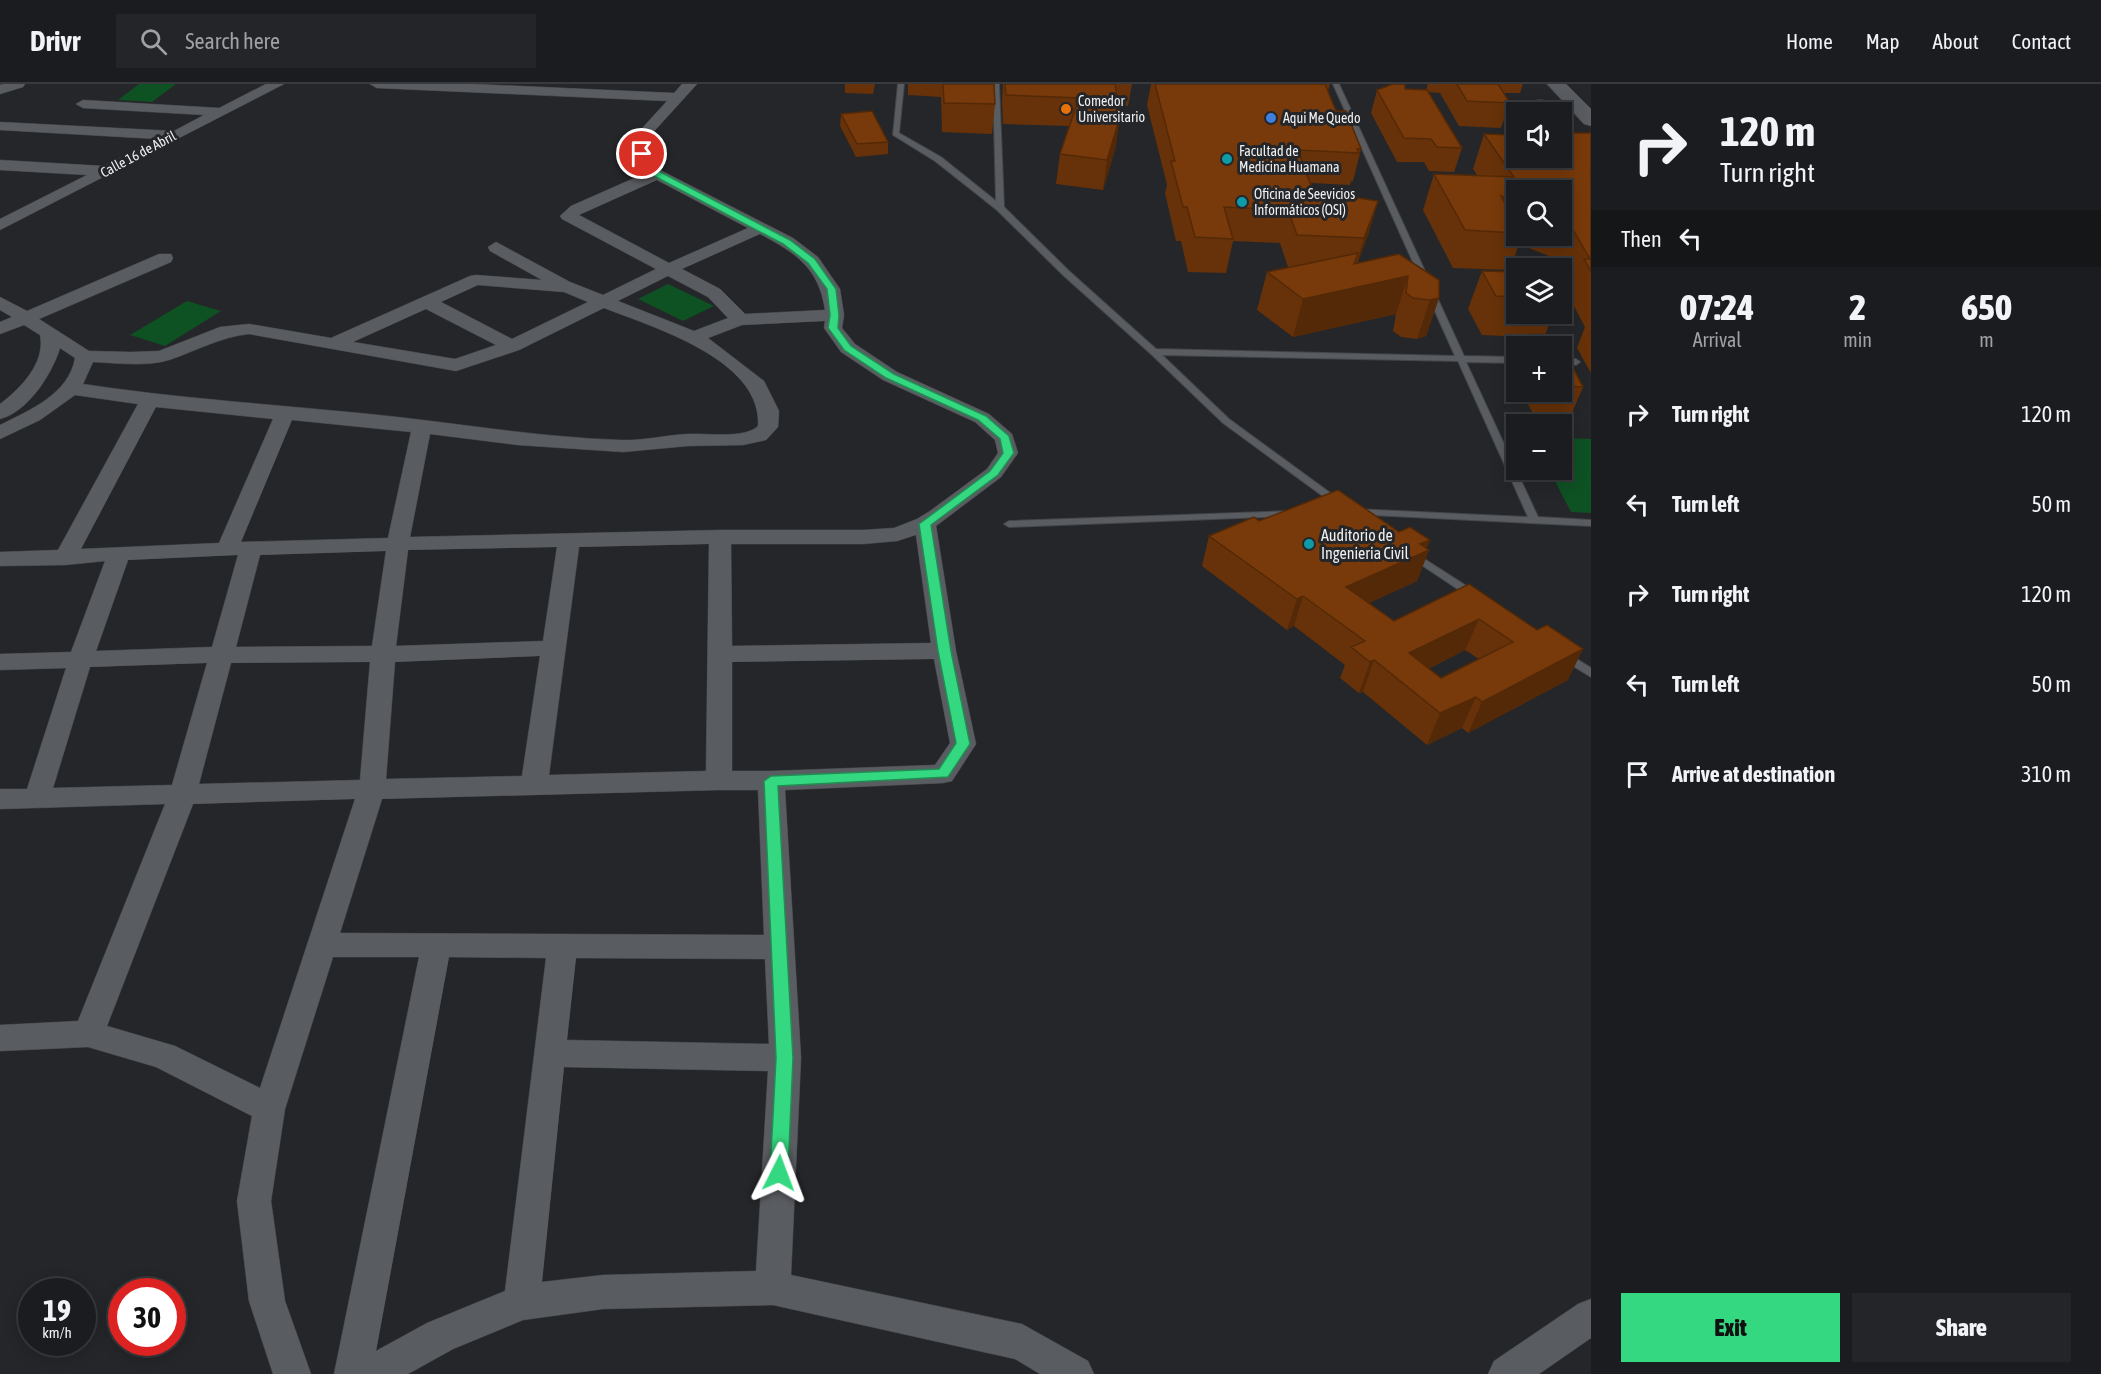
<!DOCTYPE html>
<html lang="en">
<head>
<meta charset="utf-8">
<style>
  :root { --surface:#1b1c1f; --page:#242528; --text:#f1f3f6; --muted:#a0a1a4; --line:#393a3d; --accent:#34d881 }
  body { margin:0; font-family:"Asap Condensed",sans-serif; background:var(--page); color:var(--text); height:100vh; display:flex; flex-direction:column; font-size:22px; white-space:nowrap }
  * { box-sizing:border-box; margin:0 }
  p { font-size:20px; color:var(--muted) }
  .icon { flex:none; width:33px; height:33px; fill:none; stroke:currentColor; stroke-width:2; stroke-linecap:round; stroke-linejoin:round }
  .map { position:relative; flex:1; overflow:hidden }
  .sheet { display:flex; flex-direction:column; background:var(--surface); width:510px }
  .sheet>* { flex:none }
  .banner { background:#1b1c1f; color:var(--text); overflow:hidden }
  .controls { position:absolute; left:1506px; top:18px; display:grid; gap:12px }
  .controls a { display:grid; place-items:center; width:66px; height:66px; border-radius:0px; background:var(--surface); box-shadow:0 3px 15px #0003,0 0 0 2px var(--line); font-size:30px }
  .speed { position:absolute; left:18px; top:1194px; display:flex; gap:12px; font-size:30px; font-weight:700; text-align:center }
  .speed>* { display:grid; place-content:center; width:78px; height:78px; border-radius:50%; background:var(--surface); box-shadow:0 3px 15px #0003,0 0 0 2px var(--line); line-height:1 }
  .speed small { font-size:15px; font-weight:400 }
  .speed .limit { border:9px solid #d22; background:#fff; color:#111 }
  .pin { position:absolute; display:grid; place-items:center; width:51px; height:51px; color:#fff; margin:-26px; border:3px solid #fff; border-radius:50%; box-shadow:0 2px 6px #0007 }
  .me { position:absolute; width:66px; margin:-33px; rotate:3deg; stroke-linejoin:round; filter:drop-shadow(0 0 4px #0008) }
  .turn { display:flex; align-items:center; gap:21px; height:126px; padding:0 30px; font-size:27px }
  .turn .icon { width:78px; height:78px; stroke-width:2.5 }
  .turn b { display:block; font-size:42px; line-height:51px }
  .then { display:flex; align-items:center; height:57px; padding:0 30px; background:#0003; gap:12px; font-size:22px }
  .eta { display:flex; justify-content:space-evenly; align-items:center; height:102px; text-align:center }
  .eta b { font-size:36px; font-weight:800; line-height:42px }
  .action { display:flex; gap:12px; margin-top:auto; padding:12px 30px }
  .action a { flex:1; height:69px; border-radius:0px; background:var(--accent); color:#111; font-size:24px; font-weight:800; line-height:69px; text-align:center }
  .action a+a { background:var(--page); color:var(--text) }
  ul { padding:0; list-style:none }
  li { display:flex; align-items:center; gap:18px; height:90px; padding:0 30px }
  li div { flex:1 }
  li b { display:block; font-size:22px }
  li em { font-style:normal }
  header { display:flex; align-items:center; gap:36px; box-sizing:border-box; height:84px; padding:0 30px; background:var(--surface); border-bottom:2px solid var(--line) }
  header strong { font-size:28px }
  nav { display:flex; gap:33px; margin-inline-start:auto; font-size:21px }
  .search { width:420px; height:54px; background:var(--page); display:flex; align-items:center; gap:15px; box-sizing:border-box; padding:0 21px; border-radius:0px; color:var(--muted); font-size:22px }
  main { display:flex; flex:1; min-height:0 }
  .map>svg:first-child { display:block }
  .green { fill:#0e5123 }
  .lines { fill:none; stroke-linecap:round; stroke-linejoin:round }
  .lane-casing { stroke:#434548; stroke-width:2 }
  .street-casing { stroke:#434548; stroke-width:1 }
  .secondary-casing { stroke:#434548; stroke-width:1 }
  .lane { fill:#595c60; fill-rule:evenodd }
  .street { fill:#595c60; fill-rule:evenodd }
  .secondary { fill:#595c60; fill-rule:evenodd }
  .wall { fill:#673209; fill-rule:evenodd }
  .shaded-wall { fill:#542907 }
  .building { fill:#783a0a; stroke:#542907; stroke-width:1.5; fill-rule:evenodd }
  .route { fill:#34d881; stroke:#228c54; stroke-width:1.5 }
  .food-dot { fill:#e8710a; stroke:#242629; stroke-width:2 }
  .shop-dot { fill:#3f7fe0; stroke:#242629; stroke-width:2 }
  .culture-dot { fill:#0f9aa8; stroke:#242629; stroke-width:2 }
  .labels { text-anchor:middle; stroke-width:6; stroke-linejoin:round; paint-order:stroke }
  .far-poi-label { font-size:14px; fill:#eeeff1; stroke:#242629; text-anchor:start }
  .far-street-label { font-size:14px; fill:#eeeff1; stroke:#242629 }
  .poi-label { font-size:16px; fill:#eeeff1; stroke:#242629; text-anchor:start }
</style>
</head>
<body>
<header>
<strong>Drivr</strong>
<div class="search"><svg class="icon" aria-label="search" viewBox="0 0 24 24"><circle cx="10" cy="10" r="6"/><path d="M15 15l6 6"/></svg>Search here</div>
<nav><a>Home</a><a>Map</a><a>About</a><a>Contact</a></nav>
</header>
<main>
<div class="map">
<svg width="1591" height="1290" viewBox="0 0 1591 1290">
  <rect width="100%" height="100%" fill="#242629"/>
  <path class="green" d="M139,0H176L152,18L118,16Z
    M668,200L714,222L683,237L638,215Z
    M187,217L221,227L165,262L130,251Z
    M1562,354L1591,355V429L1571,428L1549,386H1562Z"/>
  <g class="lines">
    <defs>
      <path id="lane" d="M898,0H904L899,49L941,73L996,117L993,0H999L1004,123L1069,187L1156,265L1455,272L1333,0H1339L1464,272L1516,273V279L1466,278L1538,433L1591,436V442L1351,430V426L1355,425L1528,433L1458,277L1162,271L1229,335L1344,419L1343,421H1335L1223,339L1151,270L1063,191L997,126L935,77L893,51Z
        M1538,16L1578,21L1581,23L1578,25L1536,19L1535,18Z
        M1562,274L1576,275L1580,278L1576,281L1562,280Z
        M1290,427L1295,430L1294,432L1009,443L1004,440L1009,437Z
        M1412,467L1479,510L1480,512L1479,514H1471L1408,472L1407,470L1408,468Z
        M1564,567L1591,584V593L1560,574L1558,571L1560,568Z"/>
      <path id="street" d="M4,0H25L23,3L0,10V1Z
        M266,0H284L0,146V135L87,91L0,86V76L104,82L158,55L0,46V38L174,47L204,31L83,24L76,20L83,16L219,24Z
        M370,0H473L674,9L682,0H697L648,54L649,70L662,87L793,154L818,173L840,205L844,231L842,244L855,260L897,288L989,330L1012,350L1018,369L1001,393L936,442L956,567L976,660L952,697L943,699L785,706L801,974L791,1191L1022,1240L1088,1277L1094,1290H1040L1015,1275L773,1221L603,1225L523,1236L453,1265L408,1290H334L419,873H333L285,1025L271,1117L285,1217L311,1290H273L249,1217L237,1117L252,1032L156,983L88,963L0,967V941L78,937L165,720L0,725V705H27L66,584L0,586V570L71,568L105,477L65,481L0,482V468L58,466L138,320L75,311L40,336L0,355V341C30,326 69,310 75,274L60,264C52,290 28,328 0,335V320C20,305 46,279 40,251L24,241L0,250V238L12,233L0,226V213L27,227L159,170H171L173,174L171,178L39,235L89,267L131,268L159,267L220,243L249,240L331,254L470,192L476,191L542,196L490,167L488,163L496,158L570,198L603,211L656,185L562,135L560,132L571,122L648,88L635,70L634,53L667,17L377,4ZM657,96L748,144L669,179L579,131ZM760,150C796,169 819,184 825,226L745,230L720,205L682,185ZM668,192L708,213L728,234L694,247L618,217ZM478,201L564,208L588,218L512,255L441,218ZM604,224C653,243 763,276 758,342C745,355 707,349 688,350C666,351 643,357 620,356C532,353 446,337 359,329C267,320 175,314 83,300L93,278C117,279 146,283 169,276C196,267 220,253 249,250L456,287L519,266ZM426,225L496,261L455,275L353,258ZM825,237L824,244L841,268L883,296L975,338L995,356L998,369L987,385L930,427L917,435L894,444L863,446H720L410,453L430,350L518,361L623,368L688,362L743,361L766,356L778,343L779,327L764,297L708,254L742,241ZM156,323L273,335L219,459L81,465ZM292,336L411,348L388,454L241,458ZM916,451L931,559L732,562L731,460H863L897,457ZM709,460L706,687L549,691L579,463ZM557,463L543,557L396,562L408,466ZM386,467L372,562L236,563L260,471ZM238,471L212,563L96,567L128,476ZM540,572L522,692L386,695L395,578ZM934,575L950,659L935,681L771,687H732V578ZM370,578L360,696L199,700L231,579ZM207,579L172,701L53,704L90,583ZM719,706H758L764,851L340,849L382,715ZM355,715L260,1004L175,962L107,942L193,720ZM449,873L546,874L505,1207L427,1239L376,1267ZM576,874L765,875L769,960L567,956ZM564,983L768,987L756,1187L603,1191L542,1198Z
        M1591,1215V1254L1539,1290H1488L1494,1277L1578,1220Z"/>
      <path id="secondary" d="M1547,0H1566L1591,25V42L1584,40Z"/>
    </defs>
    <use href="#lane" class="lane-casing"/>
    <use href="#street" class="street-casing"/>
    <use href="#secondary" class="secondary-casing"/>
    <use href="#lane" class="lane"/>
    <use href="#street" class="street"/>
    <use href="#secondary" class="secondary"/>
  </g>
  <path class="wall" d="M845,0H875L873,10L845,9Z
    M908,0H994L995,20L992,50L942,48L941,13L908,11Z
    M1003,0H1132L1128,22L1118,21L1116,62L1103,106L1056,100L1060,70L1069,42L1003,40L1002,16Z
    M1151,0H1330L1328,7L1336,27L1361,65L1353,97H1351L1350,101L1311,99L1313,107L1378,117L1368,151L1357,180L1399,170L1439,214L1426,252L1417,255L1401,253L1393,247L1396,230L1293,253L1257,226L1267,188L1288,183L1280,159L1233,157L1226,189L1188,188L1181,157H1176L1165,109L1167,101L1147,21Z
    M1428,0H1523L1520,9H1504L1510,19L1501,44L1459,42L1440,9L1428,8L1462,64L1454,88L1429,87L1424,78H1397L1371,29L1377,6H1426Z
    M841,30L888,58V70L856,73L840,42Z
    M1591,49V289L1577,264L1585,243L1569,213L1572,207L1562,188V184H1560L1554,174L1519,160L1510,186L1453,184L1423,126L1434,90L1477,91L1473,85L1484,50L1516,74ZM1516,106H1562V152H1516Z
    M1482,187L1516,188V230H1553L1545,251H1556L1583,303L1566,343H1562V340H1538L1522,308H1562V262H1524L1527,253L1482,251L1468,225Z
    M1516,281V296L1513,289Z
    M1259,437L1399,448L1430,456L1426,465L1429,466L1417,497L1369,519L1394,537L1469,500L1568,596L1468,649L1462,644L1427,661L1363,608L1359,609L1340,594L1345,581L1294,542L1287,546L1202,482L1209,452ZM1465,566L1479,575L1441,594L1428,585Z"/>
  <path class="shaded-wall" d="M1120,33L1116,62L1103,106L1107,76Z
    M1378,117L1368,151L1354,188L1364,154Z
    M1358,169L1348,205L1408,192L1396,230L1293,253L1303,215L1354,180Z
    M1439,214L1426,252L1417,255L1430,216Z
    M1430,456L1425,468L1429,466L1417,497L1336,534L1346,503L1420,460Z
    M1303,512L1294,542L1287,546L1297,515Z
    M1479,535L1465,566L1401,598L1409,569Z
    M1583,565L1568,596L1468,649L1482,618Z
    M1374,576L1363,608L1359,609L1370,578Z
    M1476,613L1462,644L1427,661L1440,629Z"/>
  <path class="building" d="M943,0H994L995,20L944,19Z
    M1005,0H1115L1120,33L1107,76L1060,70L1079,14L1006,11Z
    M1155,0H1325L1336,27H1346L1361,65H1357L1359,69L1298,66L1313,107L1378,117L1364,154L1297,151L1288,126L1224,123L1233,155L1195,153L1187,123H1183L1171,77H1175Z
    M1393,0H1405V5L1427,6L1462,64L1437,63L1431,55L1404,54L1377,6Z
    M1457,0H1498L1510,19L1467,17Z
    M872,27L888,58L857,60L841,30Z
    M1562,49H1591V187L1584,175H1590L1568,137L1562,134V106H1516V118L1501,112L1516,138V149L1465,146L1434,90L1514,93L1484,50L1516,51V74H1562Z
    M1358,169L1354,180L1399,170L1439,196V214L1430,216L1413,214L1406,209L1408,192L1303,215L1267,188Z
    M1482,187L1516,188V213L1496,212Z
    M1529,250L1556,251L1583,303L1562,302V262H1535Z
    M1338,406L1399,448L1410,443L1430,456L1420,460L1429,466L1346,503L1394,537L1469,500L1537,546L1547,541L1583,565L1482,618L1476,613L1440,629L1374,576L1370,578L1351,563L1365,557L1303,512L1297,515L1209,452L1254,433L1259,437ZM1479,535L1513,558L1441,594L1409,569Z"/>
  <path class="route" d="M639,68H645L660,88L790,156L815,175L836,205L839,231L838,244L851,262L894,290L986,332L1009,352L1014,369L998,391L931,441L951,567L970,660L948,693L778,702L793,974L788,1089L785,1095L779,1097L773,1095L770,1089L776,974L764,697L771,692L939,685L956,659L938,567L919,440L990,387L1003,369L1000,355L978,336L886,294L844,266L828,244L830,231L827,205L808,179L783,160L654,92L638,70Z"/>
  <circle class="food-dot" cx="1066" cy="25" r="6"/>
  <circle class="shop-dot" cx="1271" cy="34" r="6"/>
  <g class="culture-dot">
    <circle cx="1227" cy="75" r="6"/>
    <circle cx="1242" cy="118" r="6"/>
    <circle cx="1309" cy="460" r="6"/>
  </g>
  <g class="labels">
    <g class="far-poi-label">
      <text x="1078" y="22">Comedor<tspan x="1078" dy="16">Universitario</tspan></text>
      <text x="1283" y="39">Aqui Me Quedo</text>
      <text x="1239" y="72">Facultad de<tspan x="1239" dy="16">Medicina Huamana</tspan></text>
      <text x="1254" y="115">Oficina de Seevicios<tspan x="1254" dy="16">Informáticos (OSI)</tspan></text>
    </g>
    <g class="far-street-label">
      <text transform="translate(138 70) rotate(-28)" y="5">Calle 16 de Abril</text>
    </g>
    <g class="poi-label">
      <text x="1321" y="457">Auditorio de<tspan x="1321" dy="18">Ingenieria Civil</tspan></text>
    </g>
  </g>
</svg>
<div class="controls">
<a><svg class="icon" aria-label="sound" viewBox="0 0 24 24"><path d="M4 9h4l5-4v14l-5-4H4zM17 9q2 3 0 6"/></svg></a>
<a><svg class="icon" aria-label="search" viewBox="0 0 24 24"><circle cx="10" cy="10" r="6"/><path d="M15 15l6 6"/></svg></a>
<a><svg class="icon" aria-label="layers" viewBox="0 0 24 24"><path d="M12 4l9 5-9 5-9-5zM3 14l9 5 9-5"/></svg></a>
<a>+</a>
<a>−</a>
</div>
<div class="speed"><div>19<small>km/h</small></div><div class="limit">30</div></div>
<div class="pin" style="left:642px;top:70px;background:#d93025"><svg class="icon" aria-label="arrive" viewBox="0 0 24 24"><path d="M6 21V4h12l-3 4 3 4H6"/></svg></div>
<svg class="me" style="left:779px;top:1089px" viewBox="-20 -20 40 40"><path d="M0-17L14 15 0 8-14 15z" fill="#34d881" stroke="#fff" stroke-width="4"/></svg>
</div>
<section class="sheet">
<div class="banner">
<div class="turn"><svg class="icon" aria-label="right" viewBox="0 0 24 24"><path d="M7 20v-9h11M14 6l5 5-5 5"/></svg><div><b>120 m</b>Turn right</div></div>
<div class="then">Then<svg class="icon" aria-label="left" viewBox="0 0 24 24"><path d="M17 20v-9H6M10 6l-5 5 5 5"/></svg></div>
</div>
<div class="eta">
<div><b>07:24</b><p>Arrival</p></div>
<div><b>2</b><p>min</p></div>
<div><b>650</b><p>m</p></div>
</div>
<ul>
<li><svg class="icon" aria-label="right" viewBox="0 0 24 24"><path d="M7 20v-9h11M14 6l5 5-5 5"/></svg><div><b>Turn right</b></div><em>120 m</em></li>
<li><svg class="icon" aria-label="left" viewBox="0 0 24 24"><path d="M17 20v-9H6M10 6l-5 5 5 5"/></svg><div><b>Turn left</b></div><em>50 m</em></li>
<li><svg class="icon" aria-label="right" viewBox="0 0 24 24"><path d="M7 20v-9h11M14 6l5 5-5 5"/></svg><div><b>Turn right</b></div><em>120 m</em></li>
<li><svg class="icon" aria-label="left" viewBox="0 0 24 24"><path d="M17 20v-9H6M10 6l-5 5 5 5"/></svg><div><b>Turn left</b></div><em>50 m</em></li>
<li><svg class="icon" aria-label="arrive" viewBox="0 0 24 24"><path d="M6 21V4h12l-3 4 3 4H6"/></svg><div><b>Arrive at destination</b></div><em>310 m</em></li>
</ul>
<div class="action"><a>Exit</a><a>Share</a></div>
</section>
</main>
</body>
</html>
